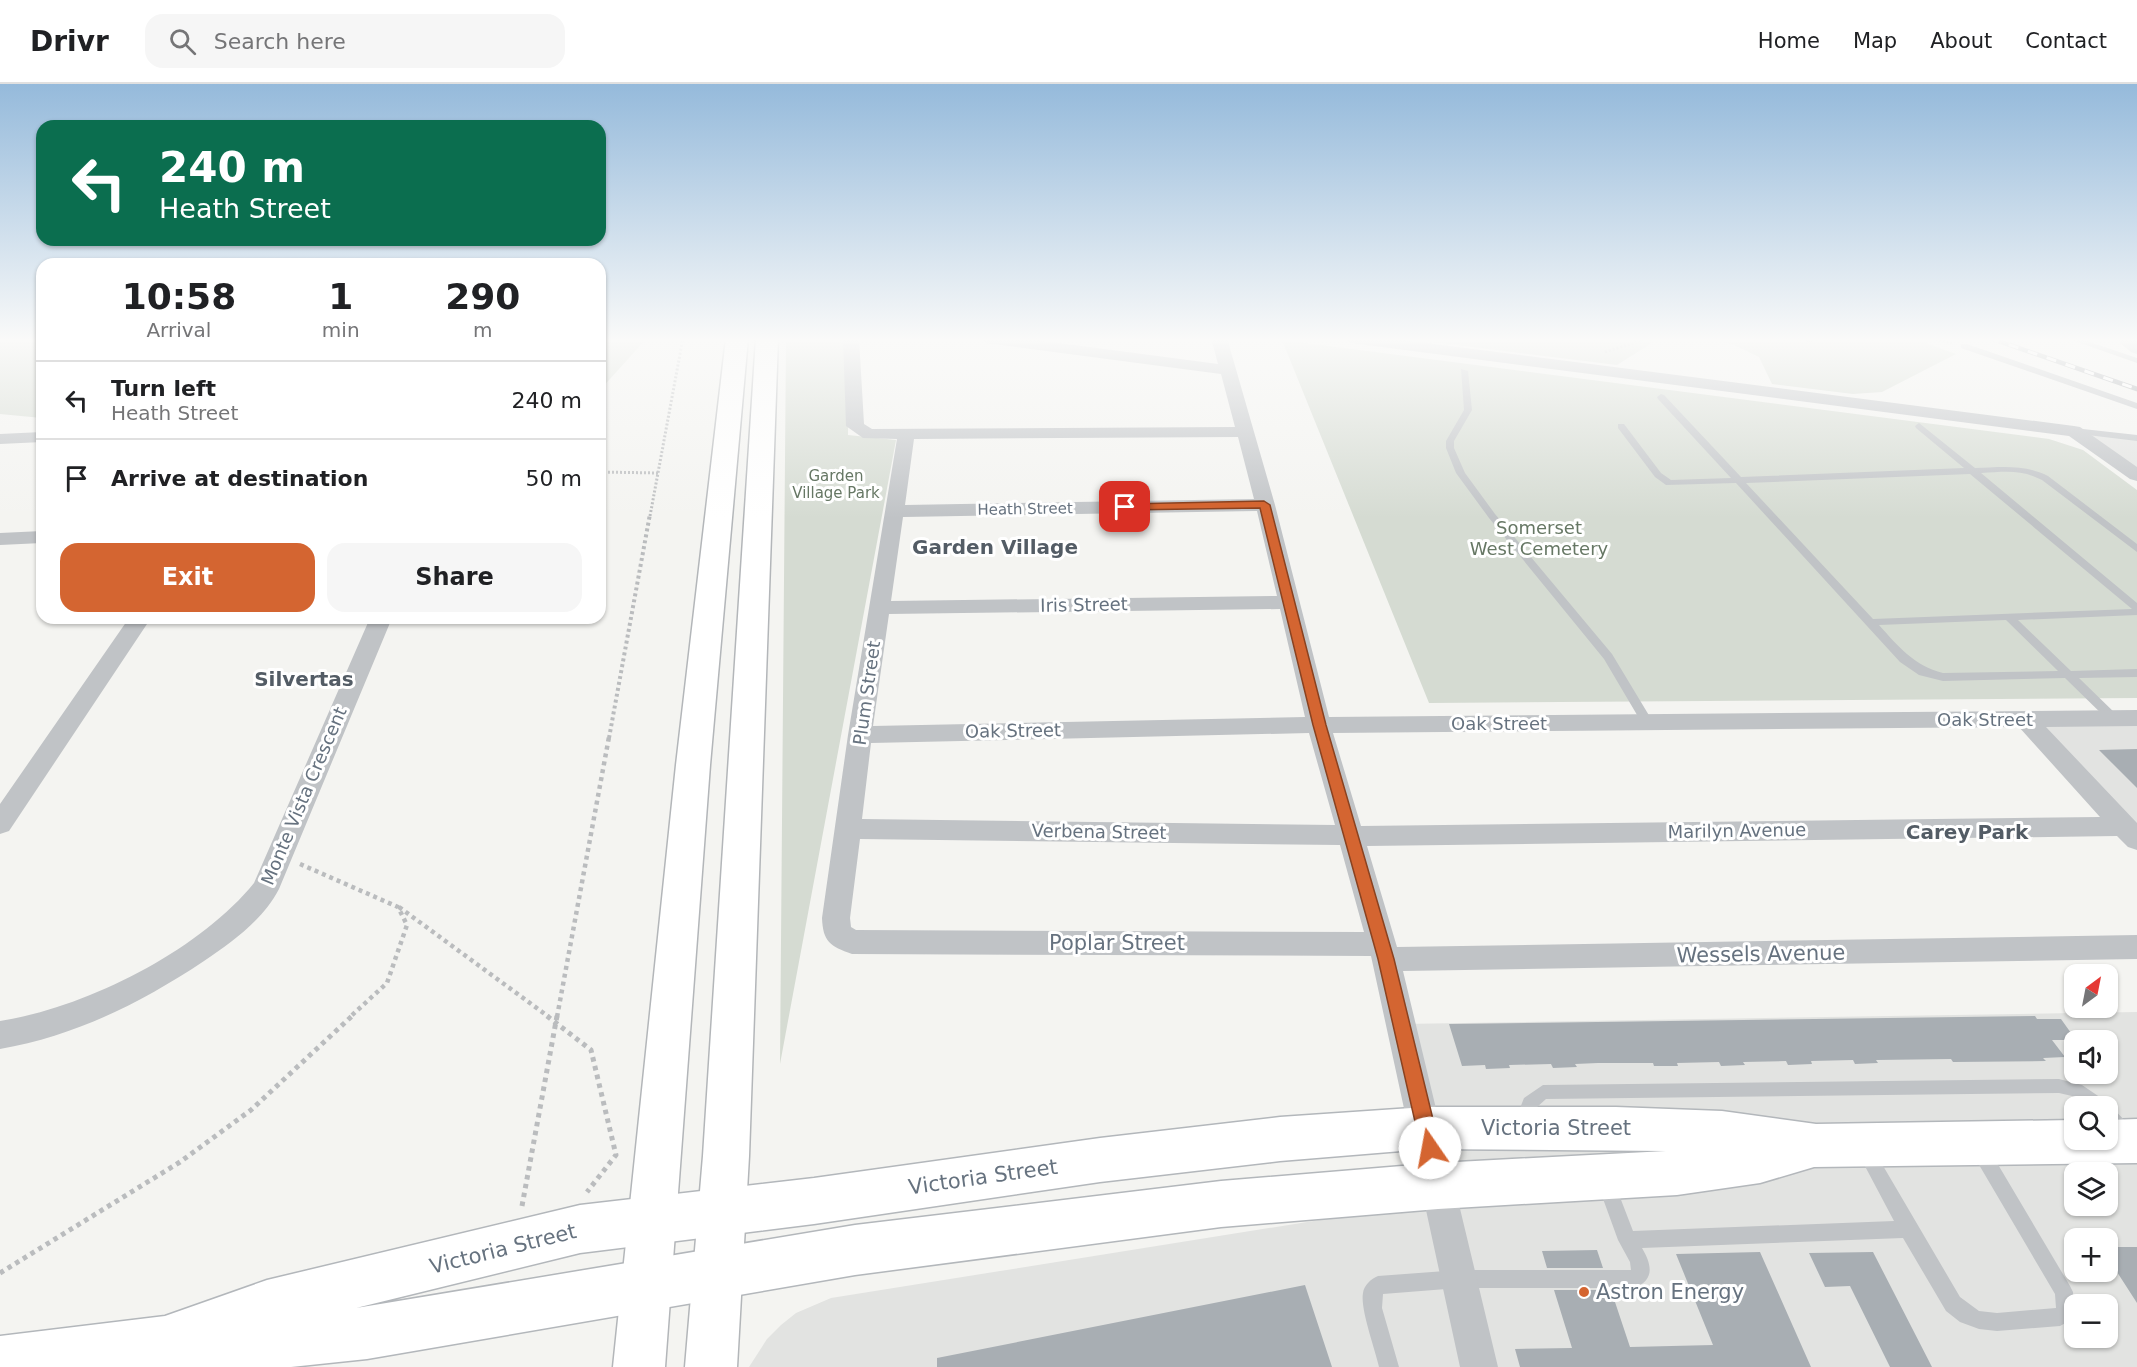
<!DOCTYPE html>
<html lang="en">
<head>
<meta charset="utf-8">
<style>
  :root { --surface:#fff; --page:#f6f6f6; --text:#202124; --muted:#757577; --line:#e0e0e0; --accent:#d46531 }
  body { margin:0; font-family:"DejaVu Sans",sans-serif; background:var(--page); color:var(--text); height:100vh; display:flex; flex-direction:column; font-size:22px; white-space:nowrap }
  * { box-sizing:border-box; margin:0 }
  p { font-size:20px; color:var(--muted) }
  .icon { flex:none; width:33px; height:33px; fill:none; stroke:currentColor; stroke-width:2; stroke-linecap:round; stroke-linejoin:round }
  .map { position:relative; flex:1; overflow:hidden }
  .side { position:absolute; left:36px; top:174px; width:570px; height:366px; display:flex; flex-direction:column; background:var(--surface); border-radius:18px; box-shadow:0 2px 4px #0004 }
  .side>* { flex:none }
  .top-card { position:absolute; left:36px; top:36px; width:570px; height:126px; border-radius:18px; box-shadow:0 2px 4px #0004; background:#0b6e4f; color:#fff; overflow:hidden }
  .needle { width:39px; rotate:32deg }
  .tools { position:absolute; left:2064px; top:880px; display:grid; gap:12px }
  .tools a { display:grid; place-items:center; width:54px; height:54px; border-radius:12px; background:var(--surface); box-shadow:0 2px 4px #0004; font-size:30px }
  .pin { position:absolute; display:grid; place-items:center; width:51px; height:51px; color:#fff; margin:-26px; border-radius:12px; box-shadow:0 3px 9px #0006 }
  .me { position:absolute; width:66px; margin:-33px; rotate:348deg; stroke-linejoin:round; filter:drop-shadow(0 0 4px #0008) }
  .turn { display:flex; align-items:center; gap:21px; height:126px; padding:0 24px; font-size:27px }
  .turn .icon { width:78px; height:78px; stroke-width:2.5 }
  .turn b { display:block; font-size:42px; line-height:51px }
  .eta { display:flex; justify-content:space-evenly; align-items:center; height:102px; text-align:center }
  .eta b { font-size:36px; font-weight:600; line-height:42px }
  .button { display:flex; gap:12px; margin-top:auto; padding:12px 24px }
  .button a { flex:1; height:69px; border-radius:18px; background:var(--accent); color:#fff; font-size:24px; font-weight:600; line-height:69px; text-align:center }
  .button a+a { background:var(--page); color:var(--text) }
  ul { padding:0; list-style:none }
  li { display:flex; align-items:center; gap:18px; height:78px; padding:0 24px; border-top:2px solid var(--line) }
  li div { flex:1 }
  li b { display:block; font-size:22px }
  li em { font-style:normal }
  header { display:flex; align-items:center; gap:36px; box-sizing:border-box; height:84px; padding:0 30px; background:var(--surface); border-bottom:2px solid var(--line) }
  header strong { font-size:28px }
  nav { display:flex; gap:33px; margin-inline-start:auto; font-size:21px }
  .search { width:420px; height:54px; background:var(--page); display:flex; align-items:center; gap:15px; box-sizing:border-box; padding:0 21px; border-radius:18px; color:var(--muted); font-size:22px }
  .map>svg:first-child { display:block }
  .built { fill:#e2e3e1; fill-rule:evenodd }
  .green { fill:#d5dbd2 }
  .building { fill:#a8aeb3 }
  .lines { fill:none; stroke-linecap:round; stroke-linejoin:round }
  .secondary-casing { stroke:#b3b7bb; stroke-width:3 }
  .highway-casing { stroke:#b3b6b9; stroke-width:3 }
  .path-far3 { stroke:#babcbe; stroke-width:3; stroke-dasharray:2 2; stroke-linecap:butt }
  .path-far2 { stroke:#babcbe; stroke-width:4; stroke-dasharray:3 3; stroke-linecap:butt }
  .path-far1 { stroke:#babcbe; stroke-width:4.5; stroke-dasharray:4 4; stroke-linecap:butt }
  .path { stroke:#babcbe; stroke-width:5; stroke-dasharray:4.5 4.5; stroke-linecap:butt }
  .lane { fill:#c0c3c6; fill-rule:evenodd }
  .street { fill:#c0c3c6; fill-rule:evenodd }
  .secondary { fill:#fff; fill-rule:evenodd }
  .highway { fill:#fff; fill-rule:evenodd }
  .rail-casing { stroke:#a2a6ab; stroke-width:4.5 }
  .rail { stroke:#fff; stroke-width:3; stroke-dasharray:10; stroke-linecap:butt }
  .route { fill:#d46531; stroke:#8a4220; stroke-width:1.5 }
  .poi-dot { fill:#d46531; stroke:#fff; stroke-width:2 }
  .labels { text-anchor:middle; stroke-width:6; stroke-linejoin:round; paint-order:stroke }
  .far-park-label { font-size:15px; fill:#667764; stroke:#fff }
  .far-street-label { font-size:15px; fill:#66727f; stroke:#fff }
  .park-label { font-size:18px; fill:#667764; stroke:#fff }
  .street-label { font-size:18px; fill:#66727f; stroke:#fff }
  .neighbourhood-label { font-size:20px; font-weight:bold; fill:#535c65; stroke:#fff }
  .near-street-label { font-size:21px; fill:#66727f; stroke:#fff }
  .near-poi-label { font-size:21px; fill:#66727f; stroke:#fff; text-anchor:start }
</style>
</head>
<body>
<header>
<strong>Drivr</strong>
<div class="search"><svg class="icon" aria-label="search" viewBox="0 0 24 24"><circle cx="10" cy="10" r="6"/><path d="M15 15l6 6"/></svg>Search here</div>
<nav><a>Home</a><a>Map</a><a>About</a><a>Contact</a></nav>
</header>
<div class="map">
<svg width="2137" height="1283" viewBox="0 0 2137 1283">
  <rect width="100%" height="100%" fill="#f4f4f1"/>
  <path class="built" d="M2077,348L2137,355V391Z
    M2137,637V748L2037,639Z
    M2137,928V1283H749L767,1255L781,1241L796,1229L831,1214L1357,1130L1446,1125L1402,940ZM2074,957H2108V990H2074ZM2074,1023H2108V1056H2074ZM2074,1089H2108V1122H2074ZM2074,1155H2108V1188H2074ZM2074,1221H2108V1254H2074Z"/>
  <path class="green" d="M0,254H42V334L0,330Z
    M600,254H647L600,306Z
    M786,254H849L848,351L896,356L780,980Z
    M1401,254H1660L1617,281Z
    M1708,254H1912L1956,270L1882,308L1853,310L1772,300L1759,273L1734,261Z
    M1282,256L2049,355L2083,366L2137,406V614L1429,619Z"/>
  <path class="building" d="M2137,665V704L2099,666Z
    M2035,932L2037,935H2061L2076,956H2052L2065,973L2043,974L2046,977L1953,978L1951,975L1876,976L1878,979L1855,980L1853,976L1811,977L1812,980L1788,981L1786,977L1743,978L1745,981L1721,982L1719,978L1677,979L1678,982H1654L1653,979H1598L1575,980L1577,983L1553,984L1551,980L1509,981L1510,984L1486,985L1485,981L1462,982L1449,940Z
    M2108,1163H2137V1219L2108,1174Z
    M1597,1166L1603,1184H1547L1542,1167Z
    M1760,1168L1811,1283H1520L1515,1265L1572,1264L1554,1206H1611L1630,1263L1713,1261L1676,1170Z
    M1873,1168L1932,1283H1890L1850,1202L1825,1203L1809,1169Z
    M1305,1201L1332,1283H937V1274Z"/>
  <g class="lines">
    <defs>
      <path id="secondary" d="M1426,1023H1616L1722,1027L1816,1040L2074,1036V1056H2108V1036L2137,1035V1079L1814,1083L1760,1099L1677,1111L1438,1125L1221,1143L855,1191L367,1275L291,1283H0V1252L165,1232L267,1196L580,1121L814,1094L1100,1054L1280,1033ZM1426,1065L1666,1067L1438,1079L1221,1097L855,1141L356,1224L580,1169L814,1140L1100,1098L1280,1077Z"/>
      <path id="highway" d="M726,254H748L710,681L665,1283H613L676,681Z
        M756,254H778L749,1072L737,1283H685L703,1072Z"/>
    </defs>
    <use href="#secondary" class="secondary-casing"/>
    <use href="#highway" class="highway-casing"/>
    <path class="path-far3" d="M1927,254L1952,259
      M1806,257H1811L1809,254
      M1605,268L1649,254
      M600,388L658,389
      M650,432L683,254"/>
    <path class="path-far2" d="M609,654L650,430"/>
    <path class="path-far1" d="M300,780L398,823L407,841L387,899L350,933
      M399,823L549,933
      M557,933L609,653"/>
    <path class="path" d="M547,932L591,966L616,1071L587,1108
      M522,1122L557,932
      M0,1189L180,1078L251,1026L352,932"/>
    <path class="lane" d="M2066,254H2078L2137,274V279Z
      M1961,260H1967L2137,319V325L1961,264Z
      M1461,285L1468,287L1472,326L1454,357V364L1465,389L1495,430L1612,570L1653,638L1651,641H1643L1604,575L1489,434L1456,389L1446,364V357L1464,326Z
      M1661,310L1664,311L1741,393L1964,384L1916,344L1915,342L1919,339L1975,384C2001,383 2024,380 2048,392L2137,460V468L2042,396C2021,385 2004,388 1981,389L2137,519V531L2018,536L2071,587L2137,585V593L2079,594L2118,632L2120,635L2118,638H2110L2065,594L1943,597L1919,591L1900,578L1736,399L1666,401L1655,393L1618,344V340H1624L1661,389L1671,396L1731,394L1658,315L1657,313ZM1970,390L2132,525L1873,535L1746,399ZM2006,536L2058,587L1943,589C1914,582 1898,562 1879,541Z
      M2074,344L2137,351V357L2071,349L2070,347Z
      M2059,995L2082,1001L2107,1018L2129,1041L2131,1046L2129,1051L2123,1054L2117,1051L2108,1040V1023H2088L2072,1012L2059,1009L1546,1015L1536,1024L1529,1042L1523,1045L1517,1042L1515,1037L1524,1014L1543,1001Z
      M1981,1060L1987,1062L2070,1202L2073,1208L2074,1230L2073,1235L2060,1242L1997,1247L1979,1245L1960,1238L1946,1227L1903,1154L1642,1164C1652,1181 1655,1196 1634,1204H1459L1383,1210L1382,1224L1399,1283H1379C1375,1265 1360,1225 1363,1209C1364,1201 1371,1195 1378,1192L1459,1186H1631L1630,1178L1618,1156L1598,1101L1601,1095L1607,1093L1613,1095L1633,1147L1894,1137L1858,1069L1860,1063L1866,1061L1872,1063L1960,1213L1979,1227L1997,1229L2056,1224L2055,1210L1975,1074L1973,1068L1975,1062Z"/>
    <path class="street" d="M843,254H859L864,340L872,345L1235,343L1221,290L986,259L978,254H1021L1218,280L1211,254H1227L1275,421L1329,633L2137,626V642L2046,643L2137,739V766L2128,763L2117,752L1367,762L1397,863L2137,851V875L1403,887L1498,1283H1460L1371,872L852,870C830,862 823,858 822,834L848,651L897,355L863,354L846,342ZM1238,353L1254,415L905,421L914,355ZM1257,427L1277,512L891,517L903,433ZM1280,525L1305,633L873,642L889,530ZM2019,643L2100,733L1361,742L1333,649ZM1309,649L1335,741L862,735L871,659ZM860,755L1340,761L1364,848L856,846L851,843L850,834Z
      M1343,254H1387L2074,342L2080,343L2137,383V397L2130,395L2069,352L1351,259Z
      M2122,254H2137V270L2131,268L2120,259Z
      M42,348V358L0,360V350Z
      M42,447V459L0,461V449Z
      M129,534H151L9,747L0,750V720Z
      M370,534H392L279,805C263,836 232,858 204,877C141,919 75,952 0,965V937C85,924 199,867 254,799Z"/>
    <use href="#secondary" class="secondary"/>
    <use href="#highway" class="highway"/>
    <defs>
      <path id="rail" d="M1990,254L2137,305"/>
    </defs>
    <use href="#rail" class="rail-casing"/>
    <use href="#rail" class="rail"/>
  </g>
  <linearGradient id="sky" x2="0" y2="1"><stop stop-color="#95badb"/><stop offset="0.59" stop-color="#fafaf9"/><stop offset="1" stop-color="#fafaf9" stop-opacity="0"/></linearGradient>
  <rect width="2137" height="434" fill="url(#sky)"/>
  <path class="route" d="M1264,417L1270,421L1326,641L1394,875L1440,1064L1437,1070L1430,1073L1423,1070L1421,1064L1378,875L1313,641L1260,424L1125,426L1120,423L1125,420Z"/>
  <circle class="poi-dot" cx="1584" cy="1208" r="6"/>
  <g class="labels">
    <g class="far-park-label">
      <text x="836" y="397">Garden<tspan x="836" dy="17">Village Park</tspan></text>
    </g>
    <g class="far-street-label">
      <text transform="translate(1025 425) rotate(-1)" y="5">Heath Street</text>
    </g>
    <g class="park-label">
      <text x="1539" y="450">Somerset<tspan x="1539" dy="21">West Cemetery</tspan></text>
    </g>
    <g class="street-label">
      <text transform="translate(1084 521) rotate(-1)" y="6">Iris Street</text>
      <text transform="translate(867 609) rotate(-82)" y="6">Plum Street</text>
      <text x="1985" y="642">Oak Street</text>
      <text x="1499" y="646">Oak Street</text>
      <text transform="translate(1013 647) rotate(-1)" y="6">Oak Street</text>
      <text transform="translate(304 712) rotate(-67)" y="6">Monte Vista Crescent</text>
      <text transform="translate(1737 747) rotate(-1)" y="6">Marilyn Avenue</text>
      <text transform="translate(1099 748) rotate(1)" y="6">Verbena Street</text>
    </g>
    <g class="neighbourhood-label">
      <text x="995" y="470">Garden Village</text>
      <text x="304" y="602">Silvertas</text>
      <text x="1967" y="755">Carey Park</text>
    </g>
    <g class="near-street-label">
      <text x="1117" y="866">Poplar Street</text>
      <text transform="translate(1761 870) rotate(-1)" y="7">Wessels Avenue</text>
      <text x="1556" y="1051">Victoria Street</text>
      <text transform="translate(983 1093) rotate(-8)" y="7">Victoria Street</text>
      <text transform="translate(503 1165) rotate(-14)" y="7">Victoria Street</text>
    </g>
    <g class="near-poi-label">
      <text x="1596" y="1215">Astron Energy</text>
    </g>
  </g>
</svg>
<div class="tools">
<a><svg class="needle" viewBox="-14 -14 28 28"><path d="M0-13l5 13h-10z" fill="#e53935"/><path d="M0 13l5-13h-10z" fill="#757577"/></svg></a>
<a><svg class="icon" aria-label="sound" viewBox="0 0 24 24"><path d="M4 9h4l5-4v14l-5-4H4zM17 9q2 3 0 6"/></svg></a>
<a><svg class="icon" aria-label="search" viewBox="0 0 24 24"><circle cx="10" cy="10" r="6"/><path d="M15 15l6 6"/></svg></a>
<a><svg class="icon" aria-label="layers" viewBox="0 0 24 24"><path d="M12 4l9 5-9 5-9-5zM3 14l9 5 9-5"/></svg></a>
<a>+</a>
<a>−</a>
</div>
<div class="pin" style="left:1125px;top:423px;background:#d93025"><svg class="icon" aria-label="arrive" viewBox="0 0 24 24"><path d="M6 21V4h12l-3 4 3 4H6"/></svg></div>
<svg class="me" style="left:1430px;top:1064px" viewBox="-20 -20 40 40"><circle r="19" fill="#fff"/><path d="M0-13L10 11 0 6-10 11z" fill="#d46531"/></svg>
<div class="top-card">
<div class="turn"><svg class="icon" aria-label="left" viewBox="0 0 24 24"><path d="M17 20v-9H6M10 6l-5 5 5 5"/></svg><div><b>240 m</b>Heath Street</div></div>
</div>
<section class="side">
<div class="eta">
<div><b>10:58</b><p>Arrival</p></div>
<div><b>1</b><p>min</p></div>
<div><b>290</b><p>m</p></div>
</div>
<ul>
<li><svg class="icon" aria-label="left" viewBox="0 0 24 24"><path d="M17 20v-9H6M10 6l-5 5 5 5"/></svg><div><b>Turn left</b><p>Heath Street</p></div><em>240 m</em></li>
<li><svg class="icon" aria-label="arrive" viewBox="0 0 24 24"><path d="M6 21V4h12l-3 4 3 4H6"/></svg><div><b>Arrive at destination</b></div><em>50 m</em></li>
</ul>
<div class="button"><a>Exit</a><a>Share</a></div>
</section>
</div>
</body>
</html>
